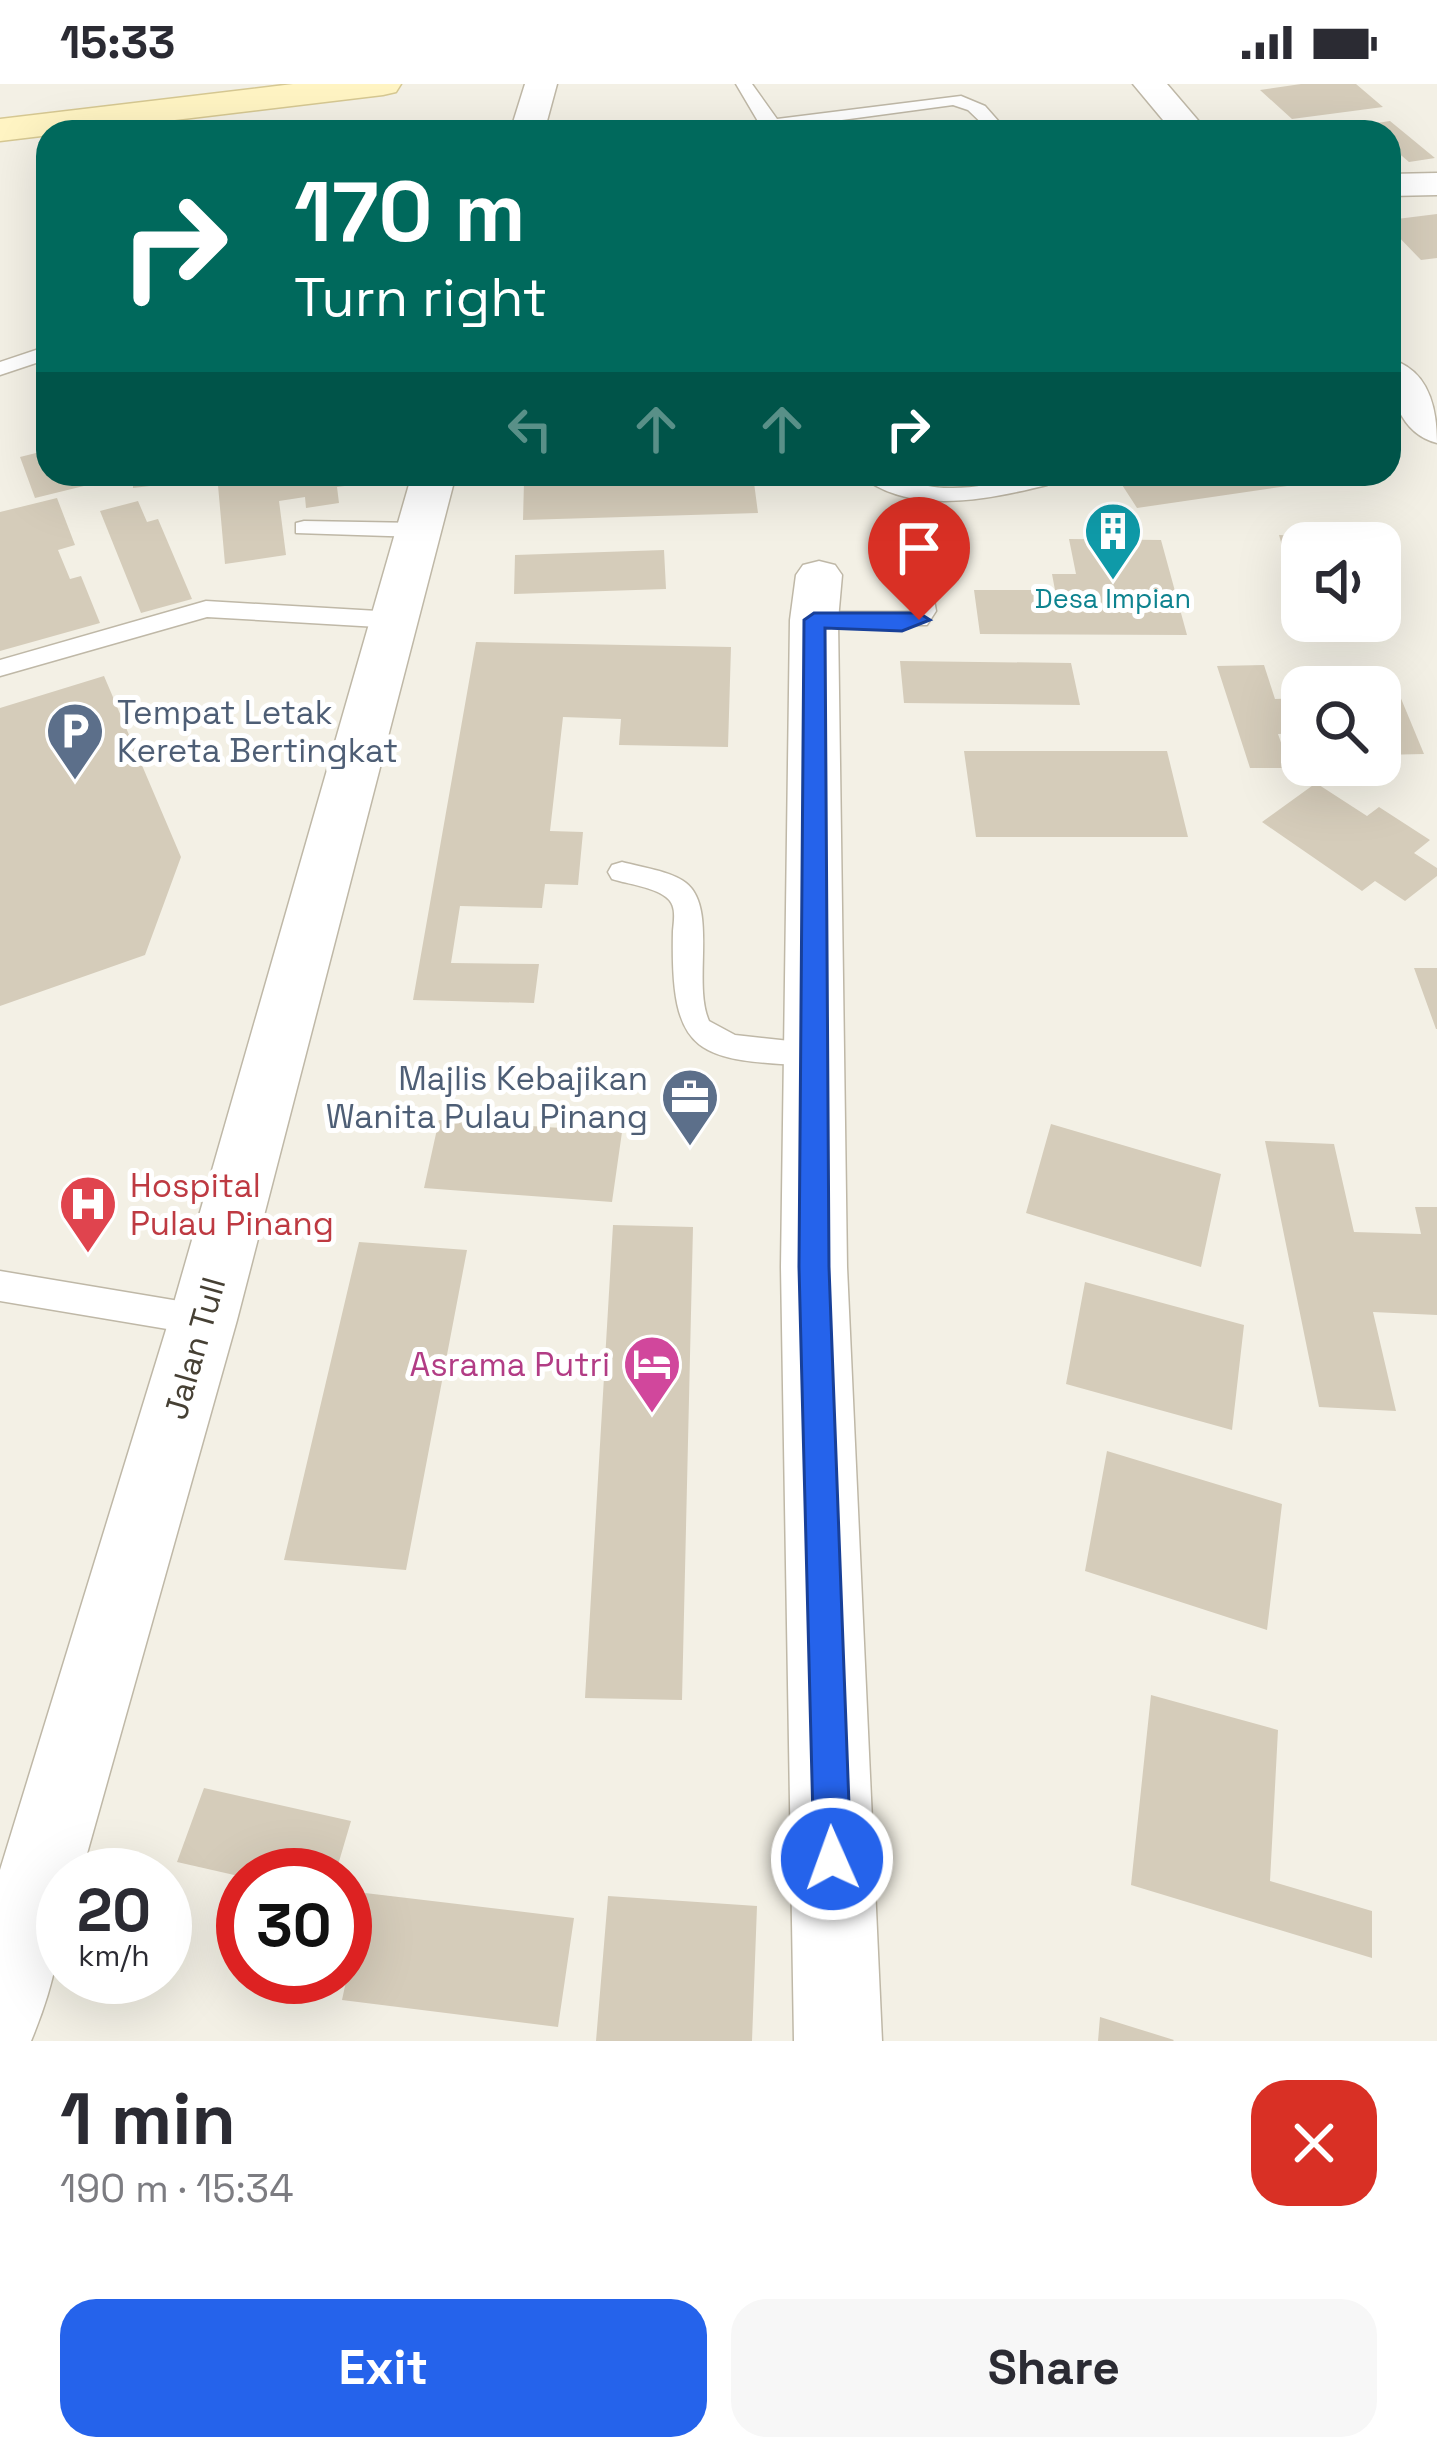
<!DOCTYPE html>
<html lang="en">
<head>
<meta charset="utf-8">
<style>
  :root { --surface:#fff; --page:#f7f7f7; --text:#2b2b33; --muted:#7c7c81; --accent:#2563eb }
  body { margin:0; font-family:"Space Grotesk",sans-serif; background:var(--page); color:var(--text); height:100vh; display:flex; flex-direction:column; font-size:45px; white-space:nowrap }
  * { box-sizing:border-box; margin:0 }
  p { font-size:39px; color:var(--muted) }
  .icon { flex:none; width:66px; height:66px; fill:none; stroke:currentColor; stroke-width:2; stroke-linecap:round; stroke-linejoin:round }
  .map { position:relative; height:1957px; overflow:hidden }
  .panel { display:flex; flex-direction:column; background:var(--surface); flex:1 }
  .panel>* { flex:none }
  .guide { position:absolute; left:36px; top:36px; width:1365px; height:366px; border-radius:36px; box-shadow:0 12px 48px #0002; background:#00695c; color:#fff; overflow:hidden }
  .tools { position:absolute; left:1281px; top:438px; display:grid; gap:24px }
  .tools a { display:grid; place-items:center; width:120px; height:120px; border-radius:24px; background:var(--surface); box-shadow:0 12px 48px #0002; font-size:60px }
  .speed { position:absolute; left:36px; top:1764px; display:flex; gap:24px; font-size:60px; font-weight:700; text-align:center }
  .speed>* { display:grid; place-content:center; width:156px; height:156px; border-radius:50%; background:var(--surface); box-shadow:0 12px 48px #0002; line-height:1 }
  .speed small { font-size:30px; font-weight:400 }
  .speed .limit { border:18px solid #d22; background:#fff; color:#111 }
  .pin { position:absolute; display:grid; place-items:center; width:102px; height:102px; color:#fff; margin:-123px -51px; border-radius:50% 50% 50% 0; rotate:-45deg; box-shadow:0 0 12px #0007 }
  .pin .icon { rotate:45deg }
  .me { position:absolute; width:132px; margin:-66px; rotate:358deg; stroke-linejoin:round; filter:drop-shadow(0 0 9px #0008) }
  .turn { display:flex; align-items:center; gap:42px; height:252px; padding:0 60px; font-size:54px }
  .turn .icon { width:156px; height:156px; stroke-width:2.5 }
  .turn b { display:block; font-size:84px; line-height:102px }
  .lanes { display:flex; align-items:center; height:114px; padding:0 60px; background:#0003; justify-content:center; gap:60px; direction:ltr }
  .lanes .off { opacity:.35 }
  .round { display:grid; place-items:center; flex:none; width:126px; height:126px; border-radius:36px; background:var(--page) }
  .overview { display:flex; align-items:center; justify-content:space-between; height:204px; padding:0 60px }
  h1 { font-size:72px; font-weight:700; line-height:90px }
  .button { display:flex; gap:24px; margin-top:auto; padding:24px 60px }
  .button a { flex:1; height:138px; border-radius:36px; background:var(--accent); color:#fff; font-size:48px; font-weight:700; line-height:138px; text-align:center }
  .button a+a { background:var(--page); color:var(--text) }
  .status { display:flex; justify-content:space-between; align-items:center; height:84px; padding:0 60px; background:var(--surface); direction:ltr }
  .status svg { height:33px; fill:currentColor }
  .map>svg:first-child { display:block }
  .building { fill:#d5ccba }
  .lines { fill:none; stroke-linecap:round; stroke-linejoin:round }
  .lane-casing { stroke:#bfb8a7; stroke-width:3 }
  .street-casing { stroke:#bfb8a7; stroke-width:3 }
  .secondary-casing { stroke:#d6c892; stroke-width:3 }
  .lane { fill:#fff; fill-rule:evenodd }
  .street { fill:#fff; fill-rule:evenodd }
  .secondary { fill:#fff4c3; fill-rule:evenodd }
  .route { fill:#2563eb; stroke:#184099; stroke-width:3 }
  .labels { text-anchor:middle; stroke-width:10; stroke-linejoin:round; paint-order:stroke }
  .far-culture-label { font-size:27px; fill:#0d838f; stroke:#fff }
  .service-label { font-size:33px; fill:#4e5e75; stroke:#fff; text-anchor:start }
  .health-label { font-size:33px; fill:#be3a42; stroke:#fff; text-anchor:start }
  .street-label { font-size:33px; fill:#464034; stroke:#fff }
  .hotel-label { font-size:33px; fill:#b23c85; stroke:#fff; text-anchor:end }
</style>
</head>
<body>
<div class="status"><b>15:33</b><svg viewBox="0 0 49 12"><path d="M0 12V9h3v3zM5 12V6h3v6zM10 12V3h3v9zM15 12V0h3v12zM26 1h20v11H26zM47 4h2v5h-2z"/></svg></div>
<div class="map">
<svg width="1437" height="1957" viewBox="0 0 1437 1957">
  <rect width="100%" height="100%" fill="#f3f0e5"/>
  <path class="building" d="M1301,0H1356L1383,23L1292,35L1260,6Z
    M1390,37L1435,74L1409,78L1389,61V48H1373L1364,41Z
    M934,38L966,48H887L886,45Z
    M1437,130V174L1421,176L1389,143V136Z
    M48,366V390H88L92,400L35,414L20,373Z
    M133,390H184V398L133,404Z
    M217,390H275L277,398L303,395L302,390H366L367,399L337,403L339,419L306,424L305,413L279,417L286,471L225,480Z
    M1115,390H1331L1335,395L1137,424Z
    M753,391L758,429L523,436L524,398Z
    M57,414L75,461L58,466L70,495L81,492L100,539L0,567V428Z
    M138,417L147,438L158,435L192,515L141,529L100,427Z
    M1279,451L1345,454L1347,459H1302V497H1292Z
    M1069,455L1161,456L1187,551L980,550L974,506H1055L1052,490H1076Z
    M664,466L666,505L514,510L515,471Z
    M476,558L731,563L728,663L619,661L621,635L563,633L550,747L583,748L578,801L545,800L542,824L460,822L451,879L539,880L534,919L413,916Z
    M900,577L1071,579L1080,621L904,619Z
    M1264,581L1275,615L1302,614V649L1278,650L1290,684H1250L1217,582Z
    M104,592L181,773L145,871L0,922V624Z
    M1380,600H1395L1424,670L1380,671Z
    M964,667H1167L1188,753H976Z
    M1316,699L1367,732L1379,723L1430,756L1414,769L1437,784V792L1405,817L1375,797L1362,807L1262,738Z
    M1414,884H1437V945H1436Z
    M439,1036L622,1048L612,1118L424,1104Z
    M1051,1040L1221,1090L1201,1183L1026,1129Z
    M1265,1057L1334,1060L1354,1148L1421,1150L1415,1123H1437V1231L1373,1228L1396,1327L1319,1323Z
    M613,1141L693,1143L682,1616L585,1614Z
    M359,1158L467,1166L406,1486L284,1476Z
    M1085,1198L1244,1241L1232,1346L1066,1300Z
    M1107,1367L1282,1420L1267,1546L1085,1487Z
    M1151,1611L1278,1646L1270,1797L1372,1827V1874L1131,1801Z
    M204,1704L351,1737L335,1791L243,1793L177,1778Z
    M365,1809L574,1834L558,1943L342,1916Z
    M608,1812L757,1822L752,1957H596Z
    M1100,1933L1174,1956L1173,1957H1098Z"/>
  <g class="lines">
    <defs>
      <path id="lane" d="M736,0H752L777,35L961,12L985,22L1008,48H991L968,26L953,21L775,45L759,39Z
        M48,262V275L0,291V278Z
        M859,390C892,390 920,405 953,404C988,404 1022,390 1057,390L1047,401C989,415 909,433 859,390Z
        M304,437L419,439L430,446L419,453L296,449V439Z
        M914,457L925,464L936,527L927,541H806L802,536L814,528H911L903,464Z
        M206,517L395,528L407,536L395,544L207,533L0,592V576Z
        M622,778C640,783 671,787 686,799C718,824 692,899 709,937L735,951L827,961L831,970L827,979L816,982C698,976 670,975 673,847C674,835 677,821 666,813C653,803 628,800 612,795L608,788L612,781Z
        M0,1187L203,1221L215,1225L220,1236L215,1247L203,1251L0,1217Z"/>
      <path id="street" d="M525,0H557L544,48H510Z
        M1133,0H1167L1208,48H1173Z
        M1437,89V111L1389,112V90Z
        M1389,275C1429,285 1437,324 1437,359C1399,349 1389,309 1389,275Z
        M412,390H456L237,1236L81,1791H63C63,1856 56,1897 31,1957H0V1786L169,1236Z
        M819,477L835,481L842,491L838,536L847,1183L882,1957H794L781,1183L790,536L796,491L803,481Z"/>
      <path id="secondary" d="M293,0H401L396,8L383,11L0,57V35Z"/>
    </defs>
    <use href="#lane" class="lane-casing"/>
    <use href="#street" class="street-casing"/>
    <use href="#secondary" class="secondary-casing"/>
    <use href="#lane" class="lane"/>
    <use href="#street" class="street"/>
    <use href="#secondary" class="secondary"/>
  </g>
  <path class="route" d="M814,529H919L930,536L902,547L825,544L829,1183L851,1775L846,1788L832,1794L819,1788L814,1775L799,1183L804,536Z"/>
  <defs>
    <symbol id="building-pin" viewBox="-11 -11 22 30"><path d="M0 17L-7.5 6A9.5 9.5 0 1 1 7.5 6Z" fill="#0f9aa8" stroke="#fff"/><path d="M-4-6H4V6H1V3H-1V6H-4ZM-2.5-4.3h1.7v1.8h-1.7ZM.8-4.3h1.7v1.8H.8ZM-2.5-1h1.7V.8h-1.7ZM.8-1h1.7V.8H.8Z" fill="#fff"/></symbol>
    <symbol id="parking-pin" viewBox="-11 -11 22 30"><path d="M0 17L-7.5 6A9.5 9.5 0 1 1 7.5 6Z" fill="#5c6f8a" stroke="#fff"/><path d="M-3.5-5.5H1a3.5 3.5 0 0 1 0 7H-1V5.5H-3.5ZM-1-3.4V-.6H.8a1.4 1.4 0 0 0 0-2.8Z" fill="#fff"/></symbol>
    <symbol id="office-pin" viewBox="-11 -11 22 30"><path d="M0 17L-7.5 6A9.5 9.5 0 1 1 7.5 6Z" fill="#5c6f8a" stroke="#fff"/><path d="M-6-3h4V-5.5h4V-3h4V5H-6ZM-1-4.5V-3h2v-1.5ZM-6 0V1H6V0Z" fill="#fff"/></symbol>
    <symbol id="hospital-pin" viewBox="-11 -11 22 30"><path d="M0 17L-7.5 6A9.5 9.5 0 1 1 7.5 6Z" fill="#e0444e" stroke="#fff"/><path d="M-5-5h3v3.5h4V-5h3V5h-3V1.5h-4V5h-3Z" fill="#fff"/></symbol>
    <symbol id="hotel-pin" viewBox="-11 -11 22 30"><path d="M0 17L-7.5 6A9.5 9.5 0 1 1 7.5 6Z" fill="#d1479c" stroke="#fff"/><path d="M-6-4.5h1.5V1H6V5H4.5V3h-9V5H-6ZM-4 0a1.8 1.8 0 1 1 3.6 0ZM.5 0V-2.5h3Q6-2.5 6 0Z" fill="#fff"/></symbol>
  </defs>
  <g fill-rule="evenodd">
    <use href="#building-pin" x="1080" y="414" width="66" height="90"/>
    <use href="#parking-pin" x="42" y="614" width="66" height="90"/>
    <use href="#office-pin" x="657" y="980" width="66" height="90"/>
    <use href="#hospital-pin" x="55" y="1087" width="66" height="90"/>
    <use href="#hotel-pin" x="619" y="1247" width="66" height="90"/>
  </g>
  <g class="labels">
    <g class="far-culture-label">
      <text x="1113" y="524">Desa Impian</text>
    </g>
    <g class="service-label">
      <text x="117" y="640">Tempat Letak<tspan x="117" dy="38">Kereta Bertingkat</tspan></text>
      <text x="648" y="1006" text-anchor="end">Majlis Kebajikan<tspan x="648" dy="38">Wanita Pulau Pinang</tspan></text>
    </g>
    <g class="health-label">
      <text x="130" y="1113">Hospital<tspan x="130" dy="38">Pulau Pinang</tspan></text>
    </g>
    <g class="street-label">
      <text transform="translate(194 1264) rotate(-74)" y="12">Jalan Tull</text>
    </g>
    <g class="hotel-label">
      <text x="610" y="1292">Asrama Putri</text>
    </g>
  </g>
</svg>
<div class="tools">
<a><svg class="icon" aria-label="sound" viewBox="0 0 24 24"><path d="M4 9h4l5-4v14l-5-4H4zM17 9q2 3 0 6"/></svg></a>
<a><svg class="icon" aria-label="search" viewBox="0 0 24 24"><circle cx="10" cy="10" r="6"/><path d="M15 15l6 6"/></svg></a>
</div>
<div class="speed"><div>20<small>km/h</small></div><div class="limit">30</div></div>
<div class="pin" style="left:919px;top:536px;background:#d93025"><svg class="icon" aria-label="arrive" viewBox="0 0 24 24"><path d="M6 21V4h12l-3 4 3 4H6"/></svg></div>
<svg class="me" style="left:832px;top:1775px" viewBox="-20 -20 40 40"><circle r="17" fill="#2563eb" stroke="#fff" stroke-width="3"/><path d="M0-11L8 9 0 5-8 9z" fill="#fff"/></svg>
<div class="guide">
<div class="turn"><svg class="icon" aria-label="right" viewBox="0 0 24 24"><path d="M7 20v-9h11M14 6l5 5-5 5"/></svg><div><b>170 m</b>Turn right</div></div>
<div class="lanes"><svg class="icon off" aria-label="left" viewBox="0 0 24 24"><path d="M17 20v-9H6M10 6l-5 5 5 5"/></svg><svg class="icon off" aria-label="ahead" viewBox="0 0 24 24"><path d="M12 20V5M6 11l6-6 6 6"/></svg><svg class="icon off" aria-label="ahead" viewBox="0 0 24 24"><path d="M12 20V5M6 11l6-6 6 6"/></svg><svg class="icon" aria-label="right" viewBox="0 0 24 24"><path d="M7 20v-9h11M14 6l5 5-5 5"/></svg></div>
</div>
</div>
<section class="panel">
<div class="overview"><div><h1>1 min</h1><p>190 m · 15:34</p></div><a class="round" style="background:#d93025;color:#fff"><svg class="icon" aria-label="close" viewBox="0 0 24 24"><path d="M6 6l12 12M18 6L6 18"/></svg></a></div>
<div class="button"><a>Exit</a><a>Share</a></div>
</section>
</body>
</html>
